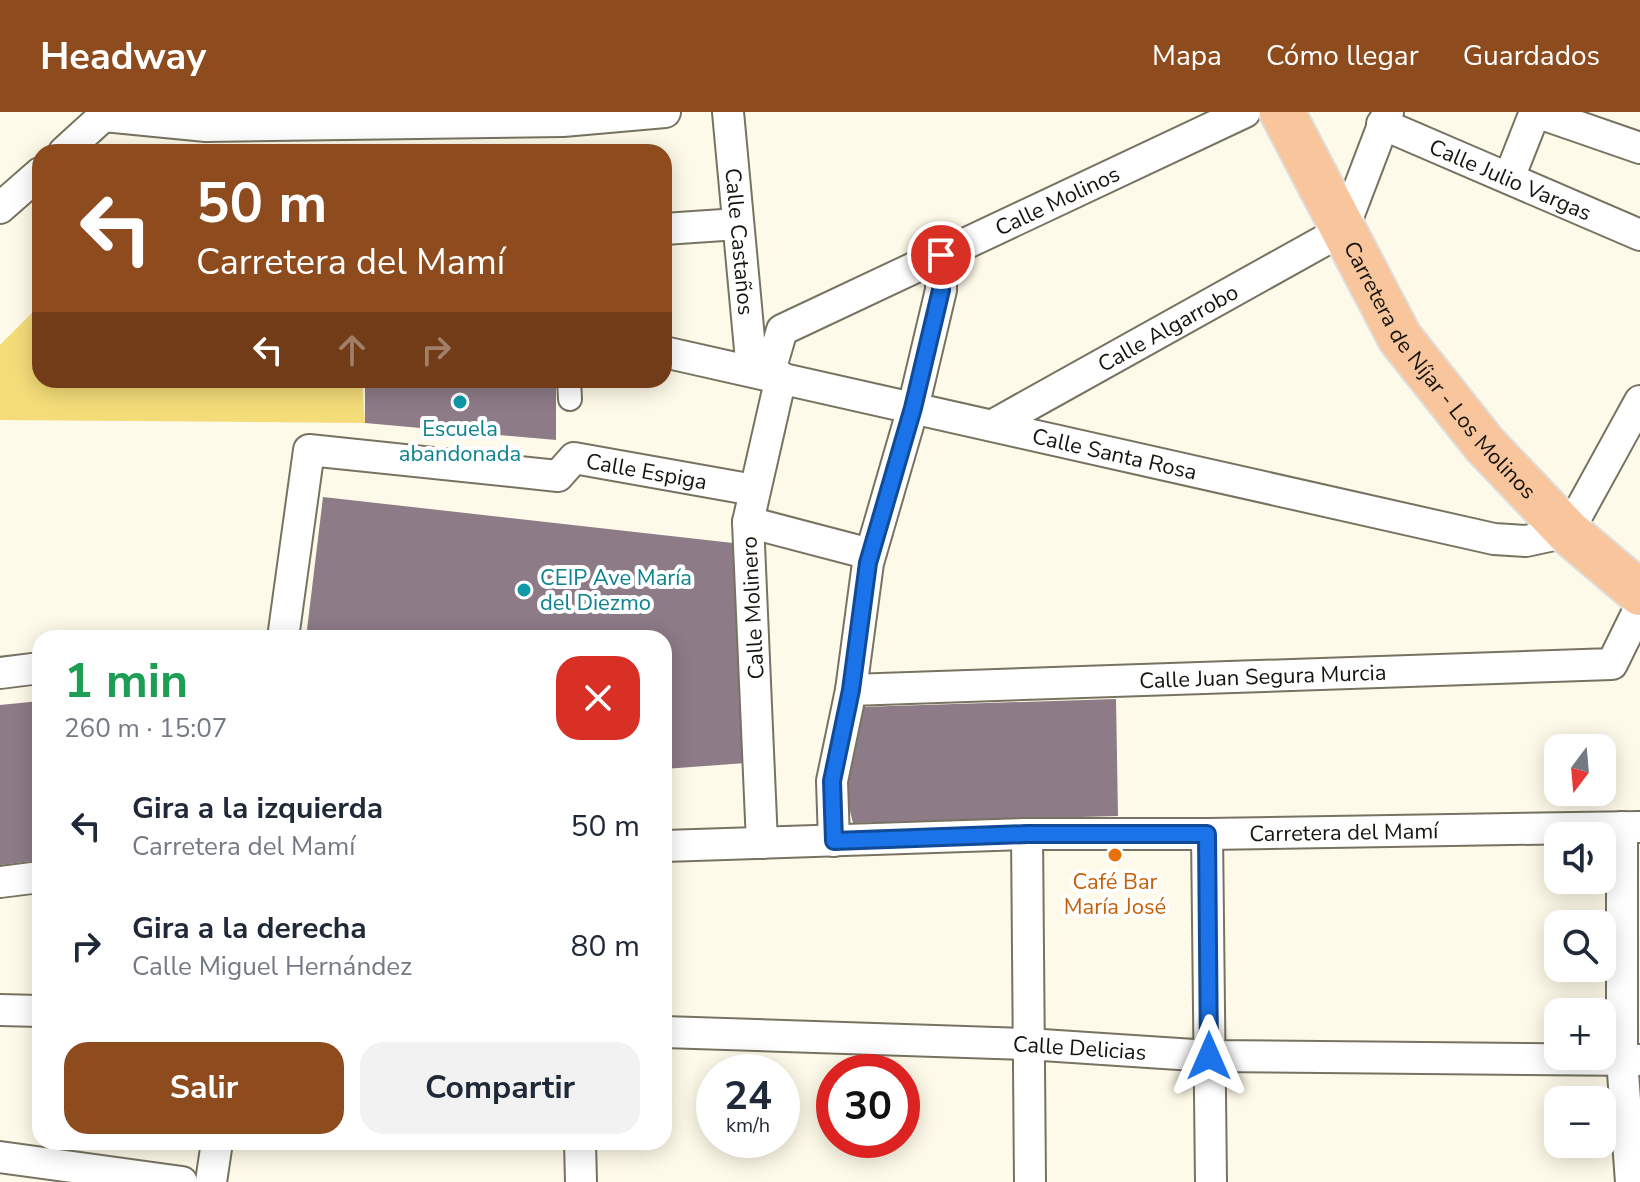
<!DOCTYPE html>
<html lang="es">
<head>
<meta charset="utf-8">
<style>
  :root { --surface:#fff; --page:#f2f2f3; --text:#1f2937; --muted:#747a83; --accent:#8e4b1d }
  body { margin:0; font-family:"Nunito Sans",sans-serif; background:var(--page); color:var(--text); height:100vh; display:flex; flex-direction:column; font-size:30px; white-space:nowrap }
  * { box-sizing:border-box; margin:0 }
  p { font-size:26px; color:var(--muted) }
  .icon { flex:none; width:44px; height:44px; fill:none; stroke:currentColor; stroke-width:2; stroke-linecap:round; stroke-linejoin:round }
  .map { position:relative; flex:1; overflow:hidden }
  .drawer { position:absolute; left:32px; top:518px; width:640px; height:520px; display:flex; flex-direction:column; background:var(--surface); border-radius:24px; box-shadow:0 4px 20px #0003 }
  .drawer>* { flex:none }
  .guide { position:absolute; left:32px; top:32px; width:640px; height:244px; border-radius:24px; box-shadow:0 4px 20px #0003; background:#8e4b1d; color:#fff; overflow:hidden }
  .needle { width:52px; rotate:196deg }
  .tools { position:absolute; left:1544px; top:622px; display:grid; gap:16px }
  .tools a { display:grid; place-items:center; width:72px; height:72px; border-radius:16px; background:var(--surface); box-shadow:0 4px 20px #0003; font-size:40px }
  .speed { position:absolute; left:696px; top:942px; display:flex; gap:16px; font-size:40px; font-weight:700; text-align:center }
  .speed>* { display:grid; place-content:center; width:104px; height:104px; border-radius:50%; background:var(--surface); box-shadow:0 4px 20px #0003; line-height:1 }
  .speed small { font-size:20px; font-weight:400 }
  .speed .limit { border:12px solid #d22; background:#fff; color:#111 }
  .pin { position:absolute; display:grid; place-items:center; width:68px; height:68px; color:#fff; margin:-34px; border:4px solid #fff; border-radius:50%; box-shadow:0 2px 8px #0007 }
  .me { position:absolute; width:88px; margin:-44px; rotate:0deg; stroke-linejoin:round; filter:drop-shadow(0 0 6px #0008) }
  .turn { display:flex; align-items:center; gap:28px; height:168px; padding:0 32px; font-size:36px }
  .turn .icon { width:104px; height:104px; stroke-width:2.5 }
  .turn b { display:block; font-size:56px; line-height:68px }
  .lanes { display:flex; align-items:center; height:76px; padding:0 32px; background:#0003; justify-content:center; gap:40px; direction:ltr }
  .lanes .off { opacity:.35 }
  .round { display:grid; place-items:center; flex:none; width:84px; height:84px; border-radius:24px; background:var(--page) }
  .overview { display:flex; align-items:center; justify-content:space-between; height:136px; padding:0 32px }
  h1 { font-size:48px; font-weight:700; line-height:60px; color:#1e9e55 }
  .button { display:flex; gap:16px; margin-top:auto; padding:16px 32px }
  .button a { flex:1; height:92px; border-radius:24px; background:var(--accent); color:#fff; font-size:32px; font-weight:700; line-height:92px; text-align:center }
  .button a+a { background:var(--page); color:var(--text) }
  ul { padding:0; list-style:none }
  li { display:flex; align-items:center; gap:24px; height:120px; padding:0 32px }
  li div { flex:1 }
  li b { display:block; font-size:30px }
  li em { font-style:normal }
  header { display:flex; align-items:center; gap:48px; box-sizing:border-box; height:112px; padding:0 40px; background:var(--accent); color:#fff }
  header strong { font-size:38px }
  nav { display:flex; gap:44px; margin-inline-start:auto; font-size:28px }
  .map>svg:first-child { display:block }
  .green { fill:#f4dc79 }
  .building { fill:#8d7b87 }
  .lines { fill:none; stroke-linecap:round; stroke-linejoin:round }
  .pedestrian-casing { stroke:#777360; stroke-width:26 }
  .minor-casing { stroke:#777360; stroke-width:34 }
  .primary-casing { stroke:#dededd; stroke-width:48 }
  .pedestrian { stroke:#fff; stroke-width:22 }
  .minor { stroke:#fff; stroke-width:30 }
  .primary { stroke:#f8c59d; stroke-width:44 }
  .route-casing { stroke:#114b97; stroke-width:20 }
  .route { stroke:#1a73e8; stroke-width:14 }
  .culture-dot { fill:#0f9aa8; stroke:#fff; stroke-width:3 }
  .food-dot { fill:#e8710a; stroke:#fff; stroke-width:3 }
  .labels { text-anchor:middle; stroke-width:8; stroke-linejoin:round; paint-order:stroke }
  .street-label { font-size:22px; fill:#16150d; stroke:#fff }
  .culture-label { font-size:22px; fill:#0d838f; stroke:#fff }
  .food-label { font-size:22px; fill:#c56008; stroke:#fff }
</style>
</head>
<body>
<header>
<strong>Headway</strong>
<nav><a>Mapa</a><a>Cómo llegar</a><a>Guardados</a></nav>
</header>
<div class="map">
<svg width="1640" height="1070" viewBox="0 0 1640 1070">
  <rect width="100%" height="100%" fill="#fefae9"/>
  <path class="green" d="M40,193V268H362L365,311L0,308V233Z"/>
  <path class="building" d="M365,268H556V328L365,311Z
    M323,385L733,431L746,651L664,657V526H306Z
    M1116,587L1118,704L853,711L848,691V668L861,595Z
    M40,589V748L0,753V593Z"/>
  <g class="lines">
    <defs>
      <path id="pedestrian" d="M569,268L570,287"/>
      <g id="minor">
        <path id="s1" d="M728,0L752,259"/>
        <path d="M1536,0L1640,36"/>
        <path d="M104,4L206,14L563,9L665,0"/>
        <path id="s2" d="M1382,12L1640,123"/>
        <path d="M64,40L108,0"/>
        <path d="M1509,66L1535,0"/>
        <path d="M0,96L40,61"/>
        <path d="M664,117L738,112"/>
        <path id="s3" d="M664,240L1494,427L1526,429L1568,420L1640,289"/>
        <path id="s4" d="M769,262L782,218L1245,0"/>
        <path id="s5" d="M993,313L1343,118L1388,0"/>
        <path d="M748,410L870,442"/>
        <path id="s6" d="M283,526L309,338L558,364L574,346L754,378"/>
        <path d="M0,561L40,556"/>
        <path id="s7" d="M851,578L1612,552L1640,495"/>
        <path d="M1622,715V947L1631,1070"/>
        <path d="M1027,722L1030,1070"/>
        <path d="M1207,722L1211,1070"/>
        <path d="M834,729L832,669L851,578L868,451L913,296L941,178V143"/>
        <path d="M762,731L748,410L781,265"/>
        <path id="s8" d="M664,734L1027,722H1207L1640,715"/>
        <path d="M0,770L40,765"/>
        <path d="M0,898L40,899"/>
        <path id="s9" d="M664,920L1027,932L1209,944L1640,948"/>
        <path d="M580,1030L581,1070"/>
        <path d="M0,1045L182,1070"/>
        <path d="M211,1070L217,1030"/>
      </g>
      <g id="primary">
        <path id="s10" d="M1282,0L1400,226L1485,333L1568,420L1640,481"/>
      </g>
    </defs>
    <use href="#pedestrian" class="pedestrian-casing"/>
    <use href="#minor" class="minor-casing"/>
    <use href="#primary" class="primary-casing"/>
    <use href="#pedestrian" class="pedestrian"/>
    <use href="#minor" class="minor"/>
    <use href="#primary" class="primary"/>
  </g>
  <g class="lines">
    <defs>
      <path id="route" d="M941,143V178L913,296L868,451L851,578L832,669L834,729L1027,722H1207L1209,944"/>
    </defs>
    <use href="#route" class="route-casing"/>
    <use href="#route" class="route"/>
  </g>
  <g class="culture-dot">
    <circle cx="460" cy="290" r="8"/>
    <circle cx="524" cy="478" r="8"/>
  </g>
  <circle class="food-dot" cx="1115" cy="743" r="8"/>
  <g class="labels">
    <g class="street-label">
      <text dy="8" stroke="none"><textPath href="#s2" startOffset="140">Calle Julio Vargas</textPath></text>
      <text dy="8" stroke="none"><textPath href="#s4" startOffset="350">Calle Molinos</textPath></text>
      <text dy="8" stroke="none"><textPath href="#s1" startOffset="130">Calle Castaños</textPath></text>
      <text dy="8" stroke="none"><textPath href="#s5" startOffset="200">Calle Algarrobo</textPath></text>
      <text dy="8" stroke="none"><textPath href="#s10" startOffset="304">Carretera de Níjar - Los Molinos</textPath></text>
      <text dy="8" stroke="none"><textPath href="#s3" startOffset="462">Calle Santa Rosa</textPath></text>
      <text dy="8" stroke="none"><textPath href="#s6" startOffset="538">Calle Espiga</textPath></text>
      <text transform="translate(752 496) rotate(-93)" y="8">Calle Molinero</text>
      <text dy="8" stroke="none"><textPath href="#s7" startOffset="412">Calle Juan Segura Murcia</textPath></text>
      <text dy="8" stroke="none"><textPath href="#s8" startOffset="680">Carretera del Mamí</textPath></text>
      <text dy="8" stroke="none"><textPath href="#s9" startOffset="416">Calle Delicias</textPath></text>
    </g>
    <g class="culture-label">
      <text x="460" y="324">Escuela<tspan x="460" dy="25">abandonada</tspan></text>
      <text x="540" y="473" text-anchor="start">CEIP Ave María<tspan x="540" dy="25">del Diezmo</tspan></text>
    </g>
    <g class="food-label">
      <text x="1115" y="777">Café Bar<tspan x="1115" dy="25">María José</tspan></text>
    </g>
  </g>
</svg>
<div class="tools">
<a><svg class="needle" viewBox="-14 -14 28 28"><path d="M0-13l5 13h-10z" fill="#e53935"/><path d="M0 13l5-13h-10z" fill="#747a83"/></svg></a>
<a><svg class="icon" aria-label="sound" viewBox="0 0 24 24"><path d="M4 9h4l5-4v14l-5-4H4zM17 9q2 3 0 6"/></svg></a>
<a><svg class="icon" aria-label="search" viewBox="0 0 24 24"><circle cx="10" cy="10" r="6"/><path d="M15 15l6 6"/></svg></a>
<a>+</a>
<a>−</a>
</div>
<div class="speed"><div>24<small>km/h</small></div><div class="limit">30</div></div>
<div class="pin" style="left:941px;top:143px;background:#d93025"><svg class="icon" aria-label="arrive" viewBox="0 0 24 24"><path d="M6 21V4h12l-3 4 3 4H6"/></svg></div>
<svg class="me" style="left:1209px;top:944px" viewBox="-20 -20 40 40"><path d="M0-17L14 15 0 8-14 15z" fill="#1a73e8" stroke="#fff" stroke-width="4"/></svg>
<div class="guide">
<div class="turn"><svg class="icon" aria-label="left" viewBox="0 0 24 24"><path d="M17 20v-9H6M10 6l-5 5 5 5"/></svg><div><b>50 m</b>Carretera del Mamí</div></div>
<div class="lanes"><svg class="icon" aria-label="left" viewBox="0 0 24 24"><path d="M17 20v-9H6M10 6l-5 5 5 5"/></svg><svg class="icon off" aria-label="ahead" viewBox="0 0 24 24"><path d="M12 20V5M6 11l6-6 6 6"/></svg><svg class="icon off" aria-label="right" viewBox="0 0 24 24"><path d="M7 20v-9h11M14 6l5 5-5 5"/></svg></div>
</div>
<section class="drawer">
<div class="overview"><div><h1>1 min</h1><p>260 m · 15:07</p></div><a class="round" style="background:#d93025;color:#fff"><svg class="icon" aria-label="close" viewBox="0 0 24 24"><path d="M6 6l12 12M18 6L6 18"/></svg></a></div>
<ul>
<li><svg class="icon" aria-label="left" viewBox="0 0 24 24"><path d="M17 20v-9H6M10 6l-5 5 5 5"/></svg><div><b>Gira a la izquierda</b><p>Carretera del Mamí</p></div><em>50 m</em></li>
<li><svg class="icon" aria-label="right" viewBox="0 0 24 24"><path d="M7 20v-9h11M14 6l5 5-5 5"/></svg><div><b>Gira a la derecha</b><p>Calle Miguel Hernández</p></div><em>80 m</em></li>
</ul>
<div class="button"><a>Salir</a><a>Compartir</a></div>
</section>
</div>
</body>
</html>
